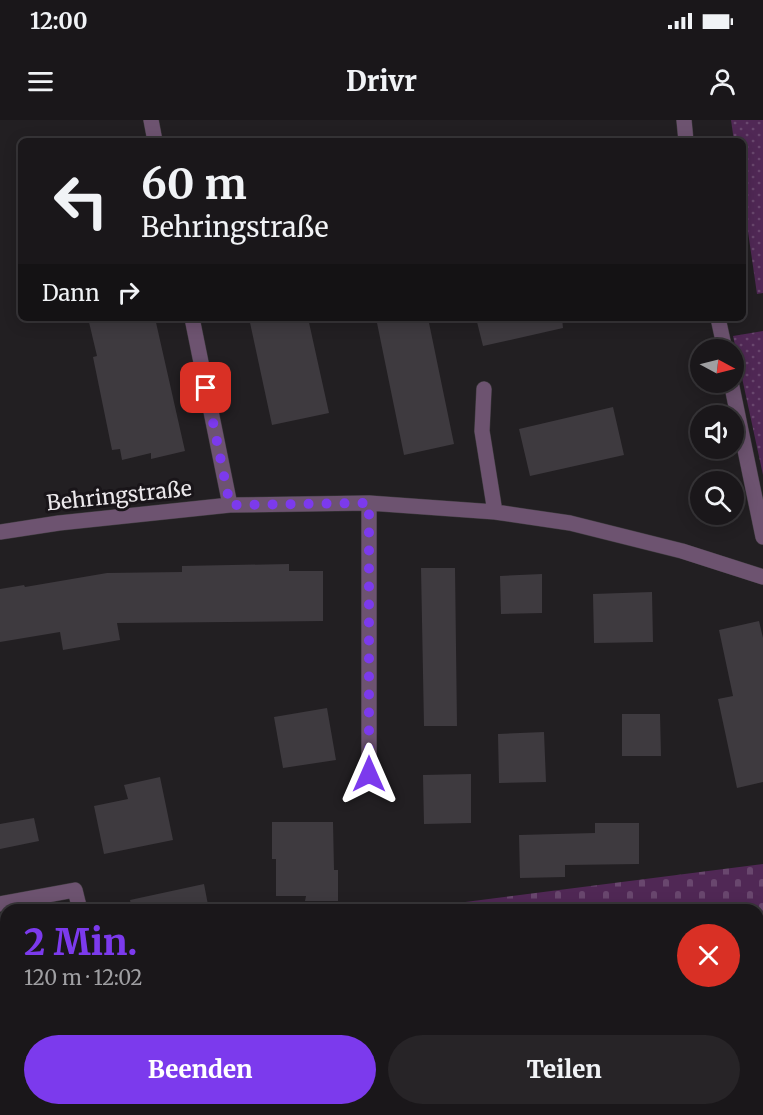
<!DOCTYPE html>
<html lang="de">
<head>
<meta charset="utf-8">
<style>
  :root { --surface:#1a171a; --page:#272427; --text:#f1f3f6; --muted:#9f9fa2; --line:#383639; --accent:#7c3aed }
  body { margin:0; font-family:Merriweather,serif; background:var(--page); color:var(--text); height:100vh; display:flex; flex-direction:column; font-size:22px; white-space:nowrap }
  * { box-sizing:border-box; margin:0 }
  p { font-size:20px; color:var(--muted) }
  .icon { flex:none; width:33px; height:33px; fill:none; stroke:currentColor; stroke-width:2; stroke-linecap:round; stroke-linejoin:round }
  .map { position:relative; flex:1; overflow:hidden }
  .details { position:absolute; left:0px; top:784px; width:764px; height:212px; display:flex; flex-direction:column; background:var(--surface); border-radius:18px 18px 0 0; box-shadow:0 3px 15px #0003,0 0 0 2px var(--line) }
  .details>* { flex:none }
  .hud { position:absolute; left:18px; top:18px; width:728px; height:183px; border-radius:9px; box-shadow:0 3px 15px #0003,0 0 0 2px var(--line); background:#1a171a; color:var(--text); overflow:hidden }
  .needle { width:39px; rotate:97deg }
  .controls { position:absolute; left:690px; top:219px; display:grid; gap:12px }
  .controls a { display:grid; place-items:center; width:54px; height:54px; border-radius:50%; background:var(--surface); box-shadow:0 3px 15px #0003,0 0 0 2px var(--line); font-size:30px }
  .pin { position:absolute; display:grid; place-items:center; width:51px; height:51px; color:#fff; margin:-26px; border-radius:12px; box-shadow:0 3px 9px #0006 }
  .me { position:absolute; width:66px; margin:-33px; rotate:0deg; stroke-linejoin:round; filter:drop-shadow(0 0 4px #0008) }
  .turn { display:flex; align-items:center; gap:21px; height:126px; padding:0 24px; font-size:27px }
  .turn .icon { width:78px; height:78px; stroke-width:2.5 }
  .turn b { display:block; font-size:42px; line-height:51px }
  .then { display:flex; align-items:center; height:57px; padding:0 24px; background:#0003; gap:12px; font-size:22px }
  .round { display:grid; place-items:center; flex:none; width:63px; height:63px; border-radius:32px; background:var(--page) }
  .overview { display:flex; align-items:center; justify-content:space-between; height:102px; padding:0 24px }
  h1 { font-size:36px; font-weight:800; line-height:45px; color:var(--accent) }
  .cta { display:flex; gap:12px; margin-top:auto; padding:12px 24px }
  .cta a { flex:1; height:69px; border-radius:36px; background:var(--accent); color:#fff; font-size:24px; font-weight:800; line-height:69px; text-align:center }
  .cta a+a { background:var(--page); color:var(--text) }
  .status { display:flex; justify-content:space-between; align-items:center; height:42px; padding:0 30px; background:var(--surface); direction:ltr }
  .status svg { height:16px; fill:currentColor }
  header { display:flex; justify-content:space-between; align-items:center; height:78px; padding:0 24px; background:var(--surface); font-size:27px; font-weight:800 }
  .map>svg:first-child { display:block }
  .grass { fill:url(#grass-dots) }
  .cemetery { fill:url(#cemetery-stones) }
  .building { fill:#3e3a3f }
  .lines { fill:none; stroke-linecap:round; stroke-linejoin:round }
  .minor-casing { stroke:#3e3b3e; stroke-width:16 }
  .minor { stroke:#6d5370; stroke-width:15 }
  .route { stroke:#7c3aed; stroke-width:10; stroke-dasharray:0 18 }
  .labels { text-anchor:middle; stroke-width:6; stroke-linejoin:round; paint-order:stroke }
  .street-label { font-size:21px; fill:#ebe8eb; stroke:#191519 }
</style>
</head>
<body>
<div class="status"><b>12:00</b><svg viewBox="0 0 49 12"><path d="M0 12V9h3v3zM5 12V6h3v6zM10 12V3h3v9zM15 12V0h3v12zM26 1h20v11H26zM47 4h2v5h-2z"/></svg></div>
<header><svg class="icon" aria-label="menu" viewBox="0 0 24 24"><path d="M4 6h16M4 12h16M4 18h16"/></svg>Drivr<svg class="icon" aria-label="person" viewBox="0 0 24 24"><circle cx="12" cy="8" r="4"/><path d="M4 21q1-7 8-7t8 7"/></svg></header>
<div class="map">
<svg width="763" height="995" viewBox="0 0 763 995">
  <defs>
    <pattern id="grass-dots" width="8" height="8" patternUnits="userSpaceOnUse" patternTransform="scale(1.5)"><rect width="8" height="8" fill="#502855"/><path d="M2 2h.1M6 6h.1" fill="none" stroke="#69476e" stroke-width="1.8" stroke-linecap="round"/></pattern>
    <pattern id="cemetery-stones" width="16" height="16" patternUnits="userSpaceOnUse" patternTransform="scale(1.5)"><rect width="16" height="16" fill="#502855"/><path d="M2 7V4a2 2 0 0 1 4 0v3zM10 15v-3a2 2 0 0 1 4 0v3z" fill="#69476e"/></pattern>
  </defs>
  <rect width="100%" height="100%" fill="#221f22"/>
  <path class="grass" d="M731,0H763V173L757,174L743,77L742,21H734Z
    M763,211V355L733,216Z"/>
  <path class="cemetery" d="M763,744V995H268L267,990H758V790H403Z"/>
  <path class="building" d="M88,198H155L185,331L151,339V333L122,340L120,329L112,330L93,237L97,236Z
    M249,198H308L329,293L272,305Z
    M376,198H428L454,324L404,335Z
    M476,198H562L563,208L483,226Z
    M613,287L624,335L530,356L519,309Z
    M289,444V451H323V501L117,503L120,520L63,530L60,512L0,522V469L24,465L25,467L107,453L182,452V446Z
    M421,448H455L457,606H424Z
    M542,454V493L501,494L500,456Z
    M652,472L653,522L594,523L593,474Z
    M759,501L763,518V662L737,668L718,579L733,576L719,510Z
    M327,588L336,640L283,648L274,597Z
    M622,594H660L661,636H622Z
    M544,612L546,662L499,663L498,614Z
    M471,654V703L424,704L423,655Z
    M160,657L173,720L104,734L94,686L128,679L124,665Z
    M34,698L39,721L0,729V704Z
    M272,702H333L334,750H338V781H305L306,776H276V739H272Z
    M595,703H639V744L565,745V757L520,758L519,715L595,713Z
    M204,764L209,790H132L130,780Z"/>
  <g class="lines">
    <defs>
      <path id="minor" d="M151,0L155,21
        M684,0L686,21
        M192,198L230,385
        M718,198L725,230
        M731,262L763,417
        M484,269L482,311L495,392
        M369,383V654
        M0,412L59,403L230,385L369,383L495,392L570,403L682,431L763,457
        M0,784L75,770L80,790
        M121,990L122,995"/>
    </defs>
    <use href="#minor" class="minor-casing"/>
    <use href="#minor" class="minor"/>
  </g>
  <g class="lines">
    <path class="route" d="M206,268L230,385L369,383V654"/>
  </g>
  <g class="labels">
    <g class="street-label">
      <text transform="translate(119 376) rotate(-6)" y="7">Behringstraße</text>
    </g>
  </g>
</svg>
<div class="controls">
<a><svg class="needle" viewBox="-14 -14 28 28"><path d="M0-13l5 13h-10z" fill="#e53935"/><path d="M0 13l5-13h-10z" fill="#9f9fa2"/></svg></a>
<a><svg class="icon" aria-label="sound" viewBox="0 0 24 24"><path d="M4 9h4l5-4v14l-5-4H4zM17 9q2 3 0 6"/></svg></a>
<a><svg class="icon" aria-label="search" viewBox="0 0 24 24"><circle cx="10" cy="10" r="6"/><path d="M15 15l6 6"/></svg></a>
</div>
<div class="pin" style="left:206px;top:268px;background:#d93025"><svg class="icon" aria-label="arrive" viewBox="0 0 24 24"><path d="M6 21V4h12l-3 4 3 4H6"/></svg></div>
<svg class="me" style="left:369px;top:654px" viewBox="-20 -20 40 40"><path d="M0-17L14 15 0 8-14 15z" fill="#7c3aed" stroke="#fff" stroke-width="4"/></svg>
<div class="hud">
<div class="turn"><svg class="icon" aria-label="left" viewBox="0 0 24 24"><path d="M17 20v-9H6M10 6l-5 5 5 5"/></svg><div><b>60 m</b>Behringstraße</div></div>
<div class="then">Dann<svg class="icon" aria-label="right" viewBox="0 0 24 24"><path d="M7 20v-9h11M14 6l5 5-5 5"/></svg></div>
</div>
<section class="details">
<div class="overview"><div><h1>2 Min.</h1><p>120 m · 12:02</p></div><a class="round" style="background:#d93025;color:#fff"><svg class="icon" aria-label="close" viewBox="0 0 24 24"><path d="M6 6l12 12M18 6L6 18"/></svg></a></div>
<div class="cta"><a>Beenden</a><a>Teilen</a></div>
</section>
</div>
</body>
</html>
